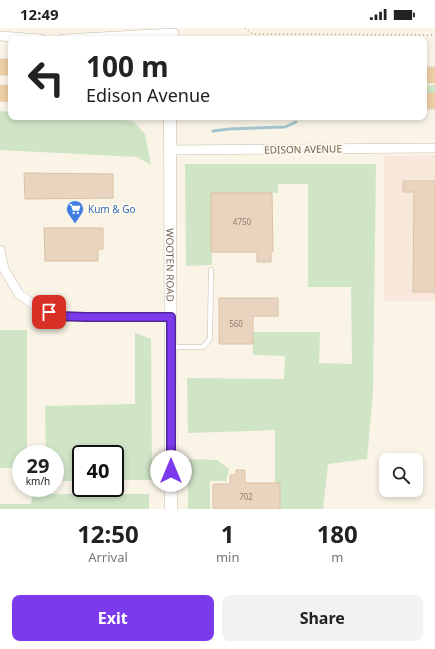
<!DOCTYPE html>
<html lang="en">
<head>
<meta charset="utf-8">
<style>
  :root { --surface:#fff; --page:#f2f2f2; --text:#222; --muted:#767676; --accent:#7c3aed }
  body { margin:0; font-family:"Noto Sans",sans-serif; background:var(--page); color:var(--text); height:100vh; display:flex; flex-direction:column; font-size:15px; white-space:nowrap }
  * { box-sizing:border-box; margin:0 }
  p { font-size:13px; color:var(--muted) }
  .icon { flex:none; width:22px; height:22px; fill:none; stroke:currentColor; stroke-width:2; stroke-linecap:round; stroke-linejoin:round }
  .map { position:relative; height:481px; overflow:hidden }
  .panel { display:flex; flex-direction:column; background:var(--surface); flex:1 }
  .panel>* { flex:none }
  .banner { position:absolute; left:8px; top:8px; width:419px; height:84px; border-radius:8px; box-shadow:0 2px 6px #0003; background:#fff; color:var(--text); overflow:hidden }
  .fabs { position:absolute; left:379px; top:425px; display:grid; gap:8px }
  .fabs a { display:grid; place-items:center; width:44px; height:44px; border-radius:8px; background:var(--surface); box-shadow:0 2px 6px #0003; font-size:20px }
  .speed { position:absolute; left:12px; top:417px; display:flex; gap:8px; font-size:20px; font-weight:700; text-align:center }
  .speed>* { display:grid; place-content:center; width:52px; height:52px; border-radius:50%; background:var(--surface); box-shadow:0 2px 6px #0003; line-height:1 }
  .speed small { font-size:10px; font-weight:400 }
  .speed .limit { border:2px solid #111; border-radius:6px; background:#fff; color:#111 }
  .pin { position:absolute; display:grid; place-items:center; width:34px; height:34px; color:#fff; margin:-17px; border-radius:8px; box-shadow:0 2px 6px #0006 }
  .me { position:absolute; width:44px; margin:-22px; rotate:0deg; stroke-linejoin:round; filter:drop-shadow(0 0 3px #0008) }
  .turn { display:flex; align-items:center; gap:14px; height:84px; padding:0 12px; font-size:18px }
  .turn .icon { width:52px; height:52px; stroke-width:2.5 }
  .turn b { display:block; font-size:28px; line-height:34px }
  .eta { display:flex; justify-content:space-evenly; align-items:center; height:68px; text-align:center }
  .eta b { font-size:24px; font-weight:700; line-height:28px }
  .primary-button { display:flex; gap:8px; margin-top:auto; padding:8px 12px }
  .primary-button a { flex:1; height:46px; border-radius:8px; background:var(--accent); color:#fff; font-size:16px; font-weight:700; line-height:46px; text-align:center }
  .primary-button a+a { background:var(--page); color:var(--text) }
  .status { display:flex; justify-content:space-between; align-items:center; height:28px; padding:0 20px; background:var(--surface); direction:ltr }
  .status svg { height:11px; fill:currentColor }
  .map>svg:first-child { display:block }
  .commercial { fill:#f8e7db }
  .green { fill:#cfe5c6 }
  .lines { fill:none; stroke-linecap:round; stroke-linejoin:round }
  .stream { stroke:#a4c4d0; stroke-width:3 }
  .building { fill:#e9d5bf; stroke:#dbc0a3 }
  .service-casing { stroke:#c9bdad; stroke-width:5.5 }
  .minor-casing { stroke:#c9bdad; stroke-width:10 }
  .tertiary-casing { stroke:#c9bdad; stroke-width:13 }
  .trunk-casing { stroke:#d7d2cd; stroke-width:17 }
  .path { stroke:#cfbaa4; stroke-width:2; stroke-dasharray:1 3; stroke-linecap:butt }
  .service { stroke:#fff; stroke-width:4.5 }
  .minor { stroke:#fff; stroke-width:9 }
  .tertiary { stroke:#fff; stroke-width:12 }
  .trunk { stroke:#eecea5; stroke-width:16 }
  .route-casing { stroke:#51269a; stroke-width:10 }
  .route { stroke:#7c3aed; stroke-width:7 }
  .labels { text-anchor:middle; stroke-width:4; stroke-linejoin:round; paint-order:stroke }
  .number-label { font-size:8px; fill:#8e7c6a }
  .street-label { font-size:10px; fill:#6f5e4e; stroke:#fcf8eb }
  .shop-label { font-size:10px; fill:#366cbe; stroke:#fcf8eb; text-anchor:start }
</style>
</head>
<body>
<div class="status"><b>12:49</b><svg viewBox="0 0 49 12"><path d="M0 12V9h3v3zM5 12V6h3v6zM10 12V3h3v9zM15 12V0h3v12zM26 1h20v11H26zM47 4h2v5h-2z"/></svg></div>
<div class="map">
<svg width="435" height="481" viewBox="0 0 435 481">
  <rect width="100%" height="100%" fill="#f9f4e6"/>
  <path class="commercial" d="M435,127V273H384V128Z"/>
  <path class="green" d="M435,57V68H424V58Z
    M0,83L11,84V89H79L133,93L145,106L151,137L137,129L0,122Z
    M185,136H376L373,364L367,431L328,436L323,481H280V455H275V402L188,405L187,350L284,351L285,328L253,327V304H320L319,335L352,336L351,259H308V156H278V165H211L212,237L186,238Z
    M0,302H27V426H21V440H0Z
    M135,305L151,311L152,452H115V426H81V453H55V426H46L45,378L135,376Z
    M188,431L217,432L229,441L226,453H210V481H188Z
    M32,466H149V481H0V476H31Z"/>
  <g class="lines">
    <path class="stream" d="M213,103L229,101L285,99L296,94"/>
  </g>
  <path class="building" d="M24,145L113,146V170L25,171Z
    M403,153H435V264H413L414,164H403Z
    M211,165H272L273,224H271V234H257V224H211Z
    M44,200H103V221H98V233H45Z
    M219,270H278V288H253V316H219Z
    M236,442H245V455H280V481H213V456H230V447H236Z"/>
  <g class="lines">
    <defs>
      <path id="service" d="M171,319H203L210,311L211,242"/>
      <path id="minor" d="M0,8L41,11
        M63,11L174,5
        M170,122L435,120
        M0,222L4,241L19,266L40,281L57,288L81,289H171"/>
      <g id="tertiary">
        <path id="s1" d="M170,89L171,481"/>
      </g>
      <path id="trunk" d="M0,39H11
        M424,47H435
        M0,65L11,66
        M424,73H435"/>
    </defs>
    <use href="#service" class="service-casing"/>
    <use href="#minor" class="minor-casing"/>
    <use href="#tertiary" class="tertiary-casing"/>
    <use href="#trunk" class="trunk-casing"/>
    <path class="path" d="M245,0L253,6L435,7"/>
    <use href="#service" class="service"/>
    <use href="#minor" class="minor"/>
    <use href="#tertiary" class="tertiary"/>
    <use href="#trunk" class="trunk"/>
  </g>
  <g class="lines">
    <defs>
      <path id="route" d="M49,284L57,288L86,289H171V443"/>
    </defs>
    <use href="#route" class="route-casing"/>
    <use href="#route" class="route"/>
  </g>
  <defs>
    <symbol id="supermarket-pin" viewBox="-11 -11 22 30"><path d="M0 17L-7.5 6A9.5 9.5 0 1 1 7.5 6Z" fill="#3f7fe0" stroke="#fcf8eb"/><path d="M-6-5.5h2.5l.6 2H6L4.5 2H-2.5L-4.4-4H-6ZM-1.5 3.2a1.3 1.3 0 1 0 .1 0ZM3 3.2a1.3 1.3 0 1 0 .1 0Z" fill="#fff"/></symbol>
  </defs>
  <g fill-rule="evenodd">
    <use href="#supermarket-pin" x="65" y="171" width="20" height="27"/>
  </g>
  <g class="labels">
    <g class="number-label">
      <text x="242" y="197">4750</text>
      <text x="236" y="299">560</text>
      <text x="246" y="472">702</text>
    </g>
    <g class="street-label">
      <text transform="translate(303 121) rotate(-1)" y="4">EDISON AVENUE</text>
      <text dy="4" stroke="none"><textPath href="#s1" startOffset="148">WOOTEN ROAD</textPath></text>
    </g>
    <g class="shop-label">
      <text x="88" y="185">Kum &amp; Go</text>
    </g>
  </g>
</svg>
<div class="fabs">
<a><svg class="icon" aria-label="search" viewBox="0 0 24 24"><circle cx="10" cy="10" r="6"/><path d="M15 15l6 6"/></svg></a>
</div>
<div class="speed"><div>29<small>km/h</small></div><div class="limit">40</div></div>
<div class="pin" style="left:49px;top:284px;background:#d93025"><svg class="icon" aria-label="arrive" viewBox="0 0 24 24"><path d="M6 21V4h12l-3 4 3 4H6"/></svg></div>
<svg class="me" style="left:171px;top:443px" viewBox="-20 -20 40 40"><circle r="19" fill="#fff"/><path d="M0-13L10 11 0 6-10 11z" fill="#7c3aed"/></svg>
<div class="banner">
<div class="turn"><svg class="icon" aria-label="left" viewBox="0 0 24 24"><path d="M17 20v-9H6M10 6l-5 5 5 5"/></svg><div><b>100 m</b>Edison Avenue</div></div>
</div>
</div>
<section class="panel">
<div class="eta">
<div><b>12:50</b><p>Arrival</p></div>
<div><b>1</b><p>min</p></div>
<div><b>180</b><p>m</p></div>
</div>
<div class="primary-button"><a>Exit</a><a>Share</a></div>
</section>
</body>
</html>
